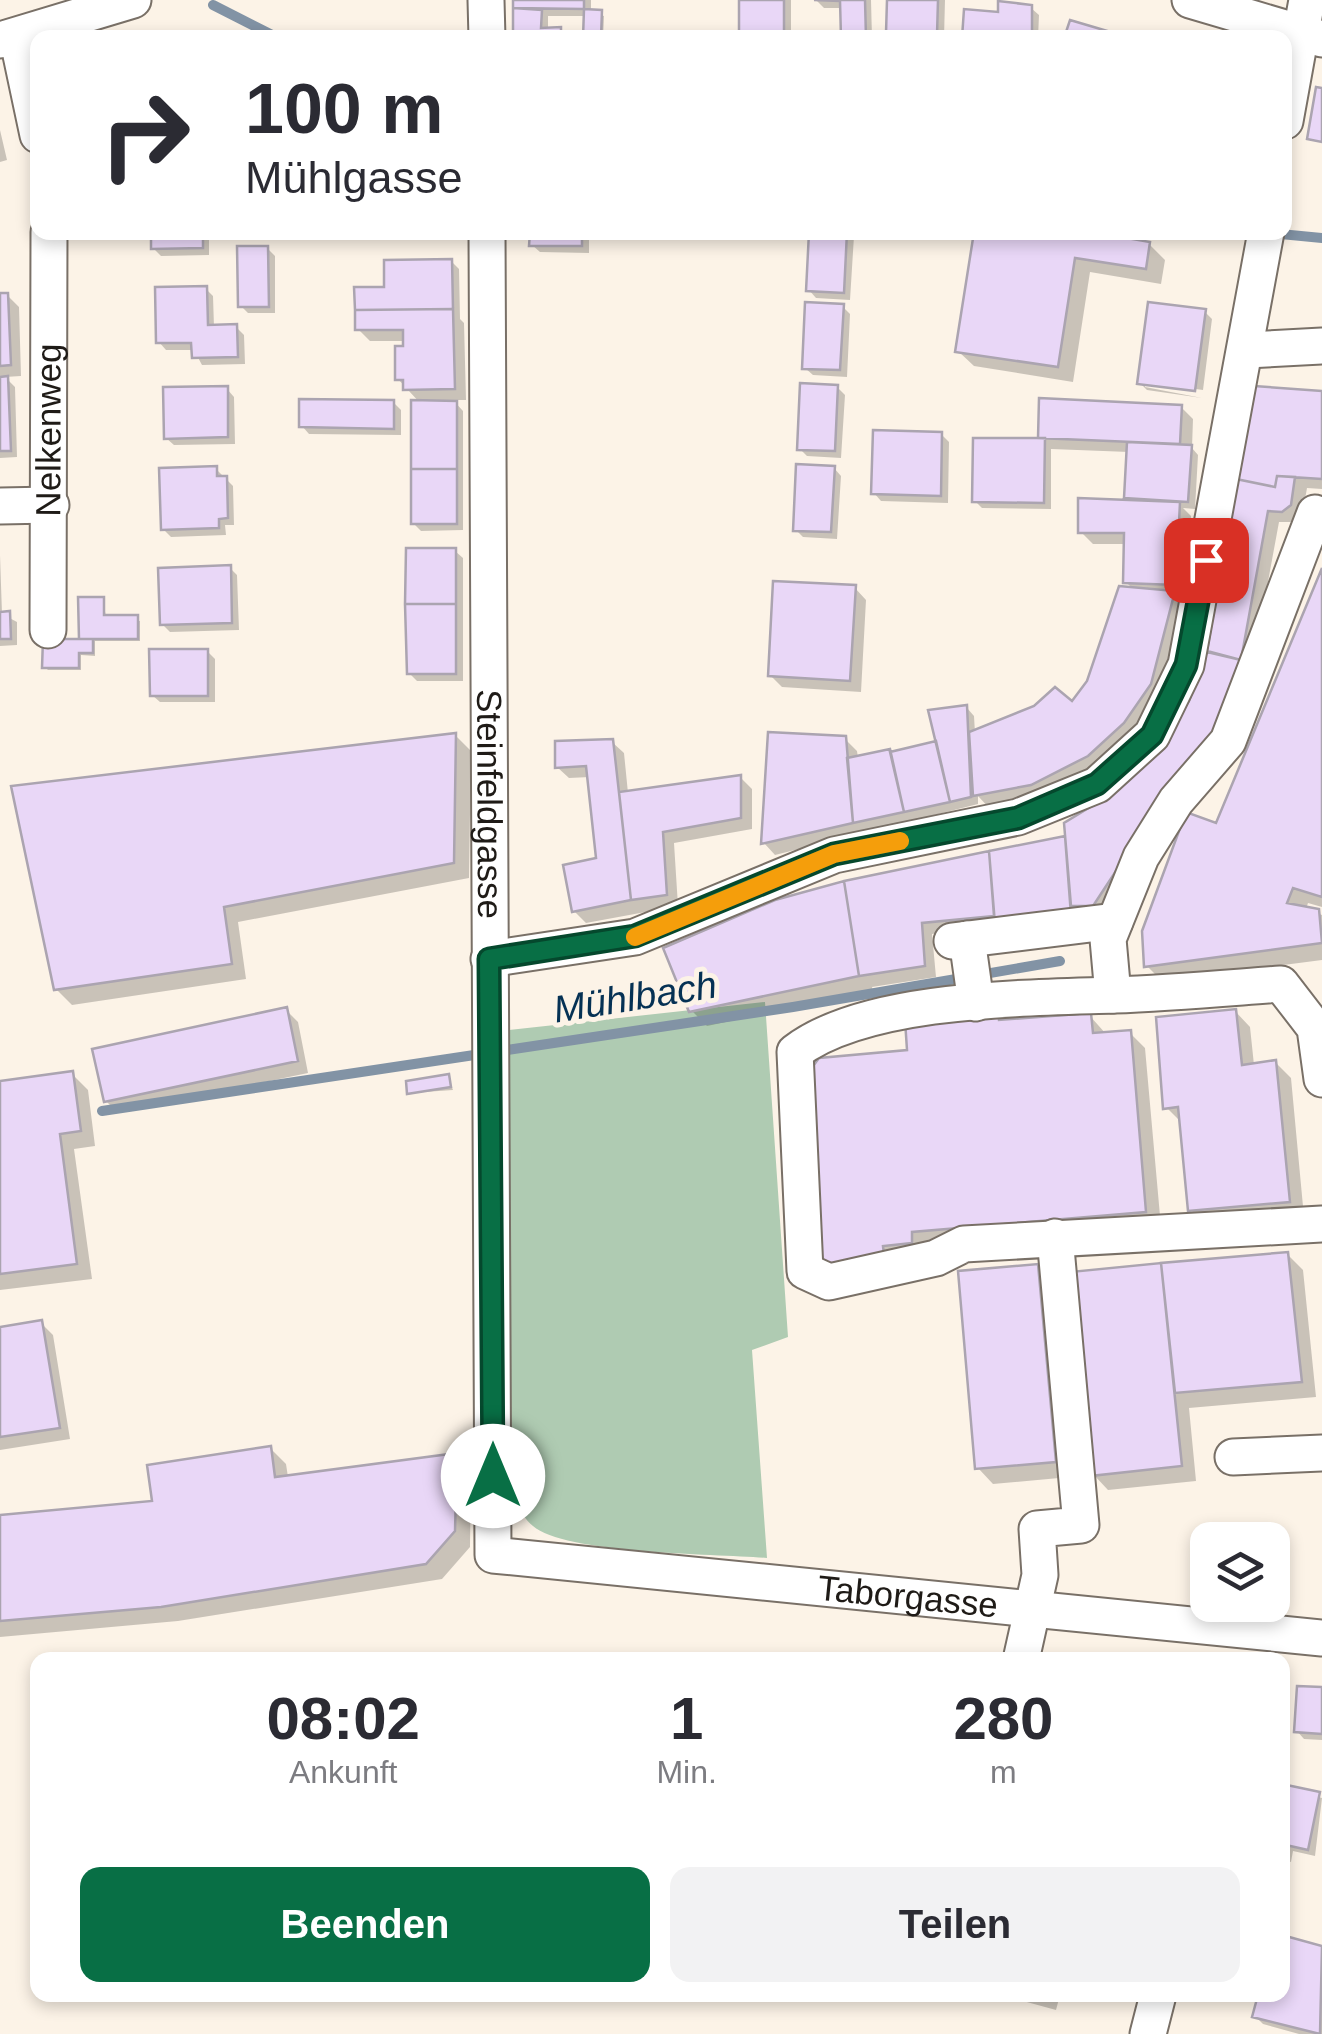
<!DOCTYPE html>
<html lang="de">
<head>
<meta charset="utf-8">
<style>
  :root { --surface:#fff; --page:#f2f2f3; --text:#2b2b33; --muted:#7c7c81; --accent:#086f45 }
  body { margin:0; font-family:Arial,sans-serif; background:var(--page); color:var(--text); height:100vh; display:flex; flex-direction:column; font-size:38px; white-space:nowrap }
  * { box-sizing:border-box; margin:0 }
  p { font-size:32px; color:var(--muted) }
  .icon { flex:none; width:55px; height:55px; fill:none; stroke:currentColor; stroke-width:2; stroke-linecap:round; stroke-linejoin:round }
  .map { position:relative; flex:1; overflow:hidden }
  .sheet { position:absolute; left:30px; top:1652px; width:1260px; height:350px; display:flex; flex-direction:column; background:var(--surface); border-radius:20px; box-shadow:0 5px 15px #0003 }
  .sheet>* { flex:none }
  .banner { position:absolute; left:30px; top:30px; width:1262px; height:210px; border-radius:20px; box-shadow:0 5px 15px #0003; background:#fff; color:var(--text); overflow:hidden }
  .buttons { position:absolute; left:1190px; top:1522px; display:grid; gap:20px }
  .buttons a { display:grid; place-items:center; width:100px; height:100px; border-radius:20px; background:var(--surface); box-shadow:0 5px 15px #0003; font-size:50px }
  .pin { position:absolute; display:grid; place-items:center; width:85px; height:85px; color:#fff; margin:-42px; border-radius:20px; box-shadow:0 5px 15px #0006 }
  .me { position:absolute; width:110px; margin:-55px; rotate:0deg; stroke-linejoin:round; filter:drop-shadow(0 0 8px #0008) }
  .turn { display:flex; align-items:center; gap:35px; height:210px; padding:0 50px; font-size:45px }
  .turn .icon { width:130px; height:130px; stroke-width:2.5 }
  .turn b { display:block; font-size:70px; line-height:85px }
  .eta { display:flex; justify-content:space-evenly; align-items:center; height:170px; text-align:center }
  .eta b { font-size:60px; font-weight:700; line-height:70px }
  .button { display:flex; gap:20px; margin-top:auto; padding:20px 50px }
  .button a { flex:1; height:115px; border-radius:20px; background:var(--accent); color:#fff; font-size:40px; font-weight:700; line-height:115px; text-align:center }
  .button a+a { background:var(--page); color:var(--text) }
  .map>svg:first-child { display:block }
  .green { fill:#afcbb2 }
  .shadow { fill:#0003 }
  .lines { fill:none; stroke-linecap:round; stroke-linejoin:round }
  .stream { stroke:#8293a5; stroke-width:10 }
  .building { fill:#e9d7f7; stroke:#aba4b0; stroke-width:2.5 }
  .minor-casing { stroke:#797067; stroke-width:39 }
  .minor { stroke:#fff; stroke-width:35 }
  .route-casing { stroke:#05482d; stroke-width:25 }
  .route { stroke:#086f45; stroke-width:18 }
  .slow { stroke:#f59e0b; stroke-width:18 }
  .labels { text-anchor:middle; stroke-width:10; stroke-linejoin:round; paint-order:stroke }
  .street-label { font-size:35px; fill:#1f1b17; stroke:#fcf3e7 }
  .water-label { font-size:38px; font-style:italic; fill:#053154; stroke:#fcf3e7 }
</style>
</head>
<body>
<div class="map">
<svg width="1322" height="2034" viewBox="0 0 1322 2034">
  <rect width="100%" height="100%" fill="#fcf3e7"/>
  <path class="green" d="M765,1002L788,1337L752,1350L767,1558C719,1554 564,1554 533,1526C517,1513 513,1490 508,1471L509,1030Z"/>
  <path class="shadow" d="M515,0H591V12L604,16L603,38H585L586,16H548V30H560L567,38H516Z
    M741,0H791V38H741Z
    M816,0H871L872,38H843V8H824Z
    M889,0H945L944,38H894L888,32Z
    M1031,8L1039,15L1038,38H964L1000,14Z
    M0,130L7,160L0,162Z
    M153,232H209V255L161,256L153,248Z
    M532,232H589V253L540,252L532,245Z
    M811,232H850L854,236L850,300L816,298L809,290Z
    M977,232L1149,244L1165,260L1161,284L1090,272L1073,382L974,366L958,351Z
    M267,248L275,256V313H248L241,306Z
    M451,261L459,269L460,319L464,323L466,400H453L463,411V530L421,531L413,523L420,403L398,379L405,341H370L358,329L387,290Z
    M206,289L213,296L214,327H236L244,335L245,364L202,365L194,350H166L159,342Z
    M7,295L19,307L21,376L5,377L15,387L17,457L0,458V296Z
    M842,306L850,314L847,377L813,375L805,368Z
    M1205,312L1212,319L1203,390L1145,382V387L1202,398L1147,390L1140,383Z
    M837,387L845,395L841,458L807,456L800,449Z
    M227,389L234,397L235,444L174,445L166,438Z
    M1256,389L1322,393V489L1307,488L1302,517L1294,522H1279L1251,674L1105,917L932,934L936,977L872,987L873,991L707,1026L691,1010L844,884L1068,838L1134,778L1191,702L1209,652Z
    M393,402L401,410V435L309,434L302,426Z
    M1181,407L1193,419L1192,448L1198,455L1195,509L1183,508L1191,516L1187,596L1176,595L1189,609L1166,700L1103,772L991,810L978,796V804L775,855L764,843L845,739L857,751L858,758L939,743L967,708L974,716L975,733L1073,705L1089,682L1133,589L1126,582V544H1093L1081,532L1131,503L1126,497L1129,452L1051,449V509L982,508L975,501L1044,441L1040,437Z
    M941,434L949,442L948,503L881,501L874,493Z
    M834,468L841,476L837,539L803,537L796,530Z
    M216,469L233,486L234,525H225L226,535L171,537L163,529Z
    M455,551L463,558V681H417L409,673Z
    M0,555L2,614L17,622V645L0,646Z
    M230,568L237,575L239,630L170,632L162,624Z
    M1322,574V907L1308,903L1306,909L1322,915V960L1162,981L1147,966L1217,827Z
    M855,588L866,600L861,692L782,687L770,675Z
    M103,600L106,617L140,621V641H95V656L81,655V670H48L45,667L81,642Z
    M207,651L215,659V702H160L152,695Z
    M455,735L471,751L469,878L238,922L246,979L72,1005L56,989Z
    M612,742L624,753L628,793L740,777L752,789V829L674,843L678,906L586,923L574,911L599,859L590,777L569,778L557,767Z
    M286,1010L298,1022L308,1073L118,1113L106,1101Z
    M997,1011L1008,1022L1090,1016L1106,1034L1130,1033L1145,1048L1161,1227L927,1247L848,1284L909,1052Z
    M1235,1011L1250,1027L1254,1065L1275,1062L1291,1078L1304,1217L1207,1226L1191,1210L1182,1123L1166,1107Z
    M72,1074L88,1090L95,1146L74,1149L92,1279L0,1290V1083Z
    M448,1077L453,1090L410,1093Z
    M1287,1254L1303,1270L1316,1397L1189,1408L1196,1481L1108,1490L1093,1474L1072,1274Z
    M1037,1266L1053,1282L1070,1477L993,1484L978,1468Z
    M41,1323L53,1335L70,1439L0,1450V1330Z
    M270,1448L286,1464L288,1477L456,1456L471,1471L470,1547L442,1579L178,1621L0,1637V1517L155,1504Z
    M1322,1690V1740L1304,1739L1297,1731Z
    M1282,1787L1322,1798L1315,1856L1293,1851L1291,1862L1282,1860Z
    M1282,1938L1322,1948V2034H1299L1263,2024L1255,2016L1261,1995H1282Z
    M1017,1995H1060L1056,2010L1023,2001Z"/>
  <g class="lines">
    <path class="stream" d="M213,5L278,38
      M1269,233L1322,238
      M102,1111L793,1007L1060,961"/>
  </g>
  <path class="building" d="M513,0H584V9L513,8Z
    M739,0H784V38H739Z
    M865,0L866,38H841L840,1L814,0Z
    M887,0H938L937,35L886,33Z
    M998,1L1032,5V38H962L964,9L998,12Z
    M513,8L542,10L541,28L561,27V38H513Z
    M584,9L602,10L601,38H583Z
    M1070,20L1114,33V38H1064Z
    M1316,87L1322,88V142L1307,139Z
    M151,232H203V248L151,249Z
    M530,232H582V246H529Z
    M809,232H847L844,293L806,291Z
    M974,232H1092L1150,242L1146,269L1075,258L1058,367L955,352Z
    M237,246H268L269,307H238Z
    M452,259L453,309L355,310L354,287H384V260Z
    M207,286L208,325L237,324L238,357L192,358L191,343H156L155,287Z
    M0,293H8L11,365L0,366Z
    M805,302L844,304L840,370L802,369Z
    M1148,302L1206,309L1195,391L1137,384Z
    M453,309L455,389L403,390V380H395V346H403V330H355V310Z
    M8,376L11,451H0V377Z
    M800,383L838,385L835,451L797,450Z
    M228,386V437L164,439L163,387Z
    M1254,386L1322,391V479L1277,476L1275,487L1236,479Z
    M1039,398L1182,405L1180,444L1038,438Z
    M299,399L394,400V429L299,427Z
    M411,400L457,401V469H411Z
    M873,430L942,432L941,496L871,494Z
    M973,438H1045L1044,503L972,502Z
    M1127,442L1192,445L1188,502L1124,498Z
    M796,464L835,466L831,532L793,531Z
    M217,466V476H227L228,518L219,519V528L161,530L159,468Z
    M411,469H457V524H411Z
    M1277,476L1295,477L1291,505L1282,512L1268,511L1241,660L1207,651L1236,479L1275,487Z
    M1078,498L1180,502L1176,585L1123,583L1124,533H1078Z
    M406,548H456V604H405Z
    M231,565L232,623L160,625L158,568Z
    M1322,568V897L1293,888L1287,903L1319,909L1322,943L1144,967L1142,931L1186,812L1216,823Z
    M773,581L856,585L850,681L768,676Z
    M1119,586L1175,591L1151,684L1124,723L1088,756L1031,785L973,796L969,732L1034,706L1055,687L1072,701L1087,681Z
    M78,597H104V615H138V639H79Z
    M405,604H456V674H407Z
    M10,611L11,639H0V612Z
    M43,639H93V653H79V668H42Z
    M149,649H208V696H150Z
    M1207,652L1241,660L1224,718L1158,807L1093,906H1071L1064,823L1100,801L1158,749L1189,701Z
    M967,705L971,797L950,802L928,710Z
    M768,732L846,736L853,823L761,844Z
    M456,733L454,863L224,907L232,964L54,990L11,786Z
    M613,739L631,900L572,912L563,865L596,858L586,766L555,768V741Z
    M936,741L950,802L904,812L890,752Z
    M890,749L904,812L853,823L847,758Z
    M741,775V818L663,832L667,895L631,900L619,792Z
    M1065,836L1071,915L995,924L989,851Z
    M989,851L994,916L922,923L925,966L859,976L844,881Z
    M844,881L859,976L689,1012L663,948L775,900Z
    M287,1007L298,1061L104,1102L92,1049Z
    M998,1009L999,1020L1091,1013L1093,1033L1131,1030L1146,1212L912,1232V1243L883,1246L885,1265L830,1269L814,1258L802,1081L819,1058L907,1050L905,1020Z
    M1236,1009L1242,1065L1276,1060L1290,1202L1188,1211L1178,1107L1163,1109L1156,1017Z
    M73,1071L81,1131L60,1134L77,1264L0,1274V1081Z
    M449,1074L451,1087L407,1094L406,1081Z
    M1288,1252L1302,1382L1175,1393L1161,1263Z
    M1161,1263L1182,1466L1090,1476L1070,1272Z
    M1038,1264L1056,1462L975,1469L958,1271Z
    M42,1320L60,1428L0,1437V1327Z
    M271,1446L275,1477L457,1453L455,1531L426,1564L161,1607L0,1621V1515L152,1501L147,1465Z
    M1297,1686L1322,1687V1734L1294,1732Z
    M1282,1784L1320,1792L1308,1850L1286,1845L1284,1856Z
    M1282,1935L1322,1946L1320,2034L1252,2017L1258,1995H1282Z"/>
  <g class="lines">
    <defs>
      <g id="minor">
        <path d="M486,0L487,38"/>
        <path d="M1190,0L1322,39"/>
        <path d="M17,36L38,135"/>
        <path d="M0,40L133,0"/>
        <path d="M1285,121L1307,0"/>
        <path id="s1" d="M487,232L493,1555L1322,1638"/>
        <path d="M1247,350L1322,346"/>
        <path d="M0,506L51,505"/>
        <path id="s2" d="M48,630L49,232"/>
        <path d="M967,939L976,1003"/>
        <path d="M952,941L1115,921"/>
        <path d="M489,959L635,937L834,855L1018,817L1097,785L1152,735L1186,665L1266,232"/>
        <path d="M1113,995L1108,939L1141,857L1176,801L1228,741L1315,513"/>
        <path d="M1322,1079L1315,1028L1281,984C1226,988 1170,993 1114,995C1026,998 865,998 795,1052L805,1271L829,1282L936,1258L964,1244L1322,1224"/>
        <path d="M1233,1457L1322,1453"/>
        <path d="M1021,1660L1040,1575L1037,1529L1081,1525L1055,1237"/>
        <path d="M1148,2034L1158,1995"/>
      </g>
    </defs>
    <use href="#minor" class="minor-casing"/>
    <use href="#minor" class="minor"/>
  </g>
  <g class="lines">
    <defs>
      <path id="route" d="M493,1476L489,959L635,936L834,854L1018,818L1097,784L1152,735L1186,665L1206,560"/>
    </defs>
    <use href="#route" class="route-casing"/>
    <use href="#route" class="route"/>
    <path class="slow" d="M635,937L834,854L900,841"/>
  </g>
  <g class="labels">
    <g class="street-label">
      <text dy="12" stroke="none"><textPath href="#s2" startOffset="200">Nelkenweg</textPath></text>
      <text dy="12" stroke="none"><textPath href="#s1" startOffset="572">Steinfeldgasse</textPath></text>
      <text dy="12" stroke="none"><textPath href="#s1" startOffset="1740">Taborgasse</textPath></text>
    </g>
    <g class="water-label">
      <text transform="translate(635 997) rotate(-9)" y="13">Mühlbach</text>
    </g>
  </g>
</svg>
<div class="buttons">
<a><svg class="icon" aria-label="layers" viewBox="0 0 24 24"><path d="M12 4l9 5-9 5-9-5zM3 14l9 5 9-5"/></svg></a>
</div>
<div class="pin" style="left:1206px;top:560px;background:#d93025"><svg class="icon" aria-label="arrive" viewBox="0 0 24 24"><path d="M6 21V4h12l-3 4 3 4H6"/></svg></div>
<svg class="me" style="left:493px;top:1476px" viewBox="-20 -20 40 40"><circle r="19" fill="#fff"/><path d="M0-13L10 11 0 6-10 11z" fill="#086f45"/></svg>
<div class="banner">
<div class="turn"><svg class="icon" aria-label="right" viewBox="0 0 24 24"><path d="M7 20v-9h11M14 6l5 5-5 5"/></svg><div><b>100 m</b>Mühlgasse</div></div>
</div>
<section class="sheet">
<div class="eta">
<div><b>08:02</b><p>Ankunft</p></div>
<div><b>1</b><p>Min.</p></div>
<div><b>280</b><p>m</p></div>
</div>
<div class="button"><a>Beenden</a><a>Teilen</a></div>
</section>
</div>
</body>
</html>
